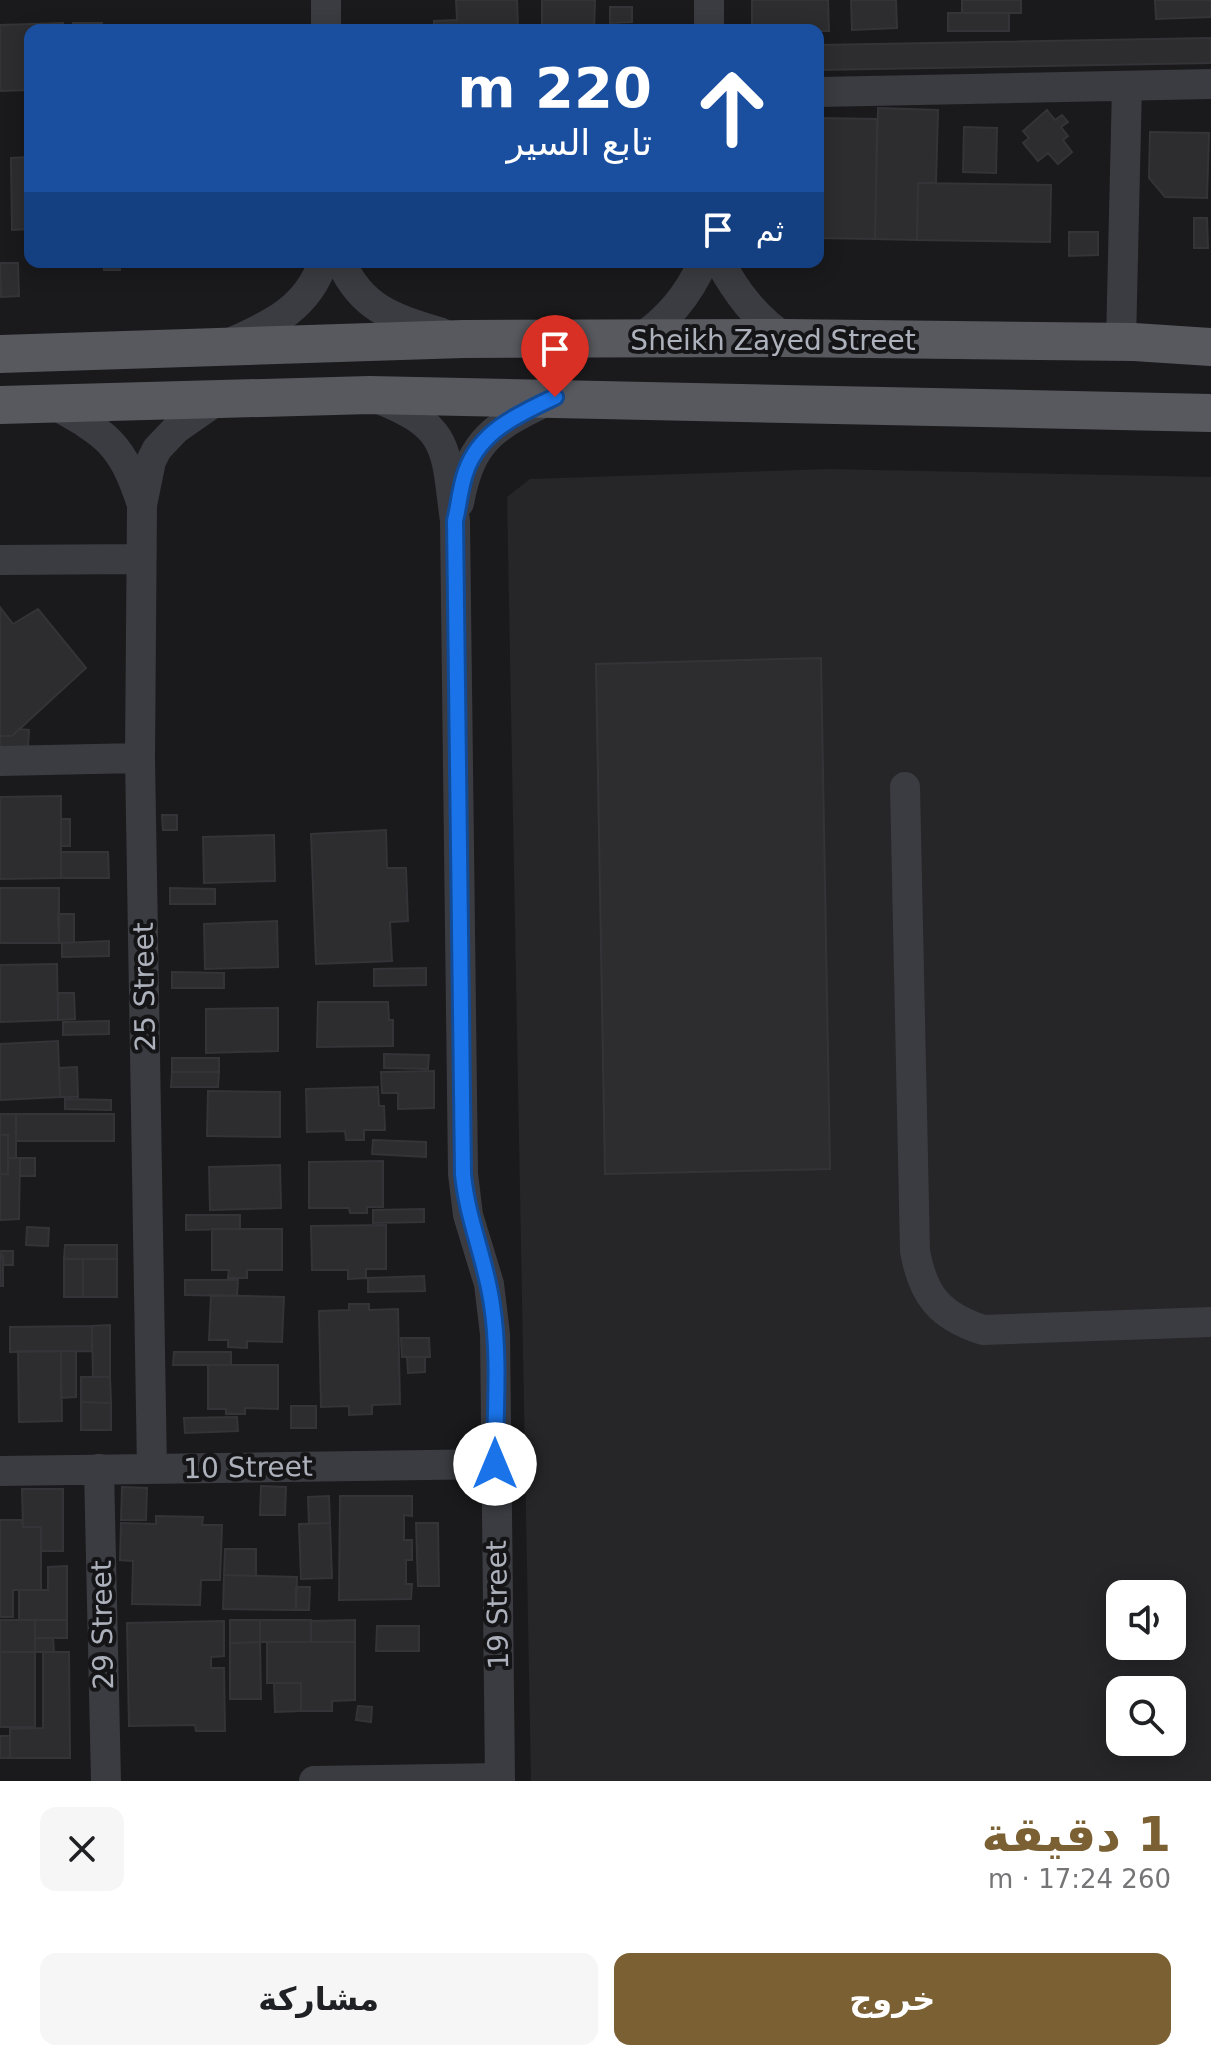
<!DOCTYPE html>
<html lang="ar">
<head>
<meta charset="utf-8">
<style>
  :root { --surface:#fff; --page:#f6f6f6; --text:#202124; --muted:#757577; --accent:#7a6033 }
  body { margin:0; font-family:"DejaVu Sans",Vazirmatn,sans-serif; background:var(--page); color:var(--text); direction:rtl; height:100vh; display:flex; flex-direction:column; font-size:30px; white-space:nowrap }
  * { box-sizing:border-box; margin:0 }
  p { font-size:26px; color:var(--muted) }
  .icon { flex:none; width:44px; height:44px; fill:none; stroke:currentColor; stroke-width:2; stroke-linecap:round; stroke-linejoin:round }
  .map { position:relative; height:1781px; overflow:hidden; direction:ltr }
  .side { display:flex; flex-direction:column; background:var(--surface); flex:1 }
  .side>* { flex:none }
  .banner { position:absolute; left:24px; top:24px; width:800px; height:244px; border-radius:16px; box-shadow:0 4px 20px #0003; direction:rtl; background:#1a4fa0; color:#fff; overflow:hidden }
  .tools { position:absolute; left:1106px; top:1580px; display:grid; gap:16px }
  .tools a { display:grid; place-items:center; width:80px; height:80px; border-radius:16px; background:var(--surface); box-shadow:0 4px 20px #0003; font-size:40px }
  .pin { position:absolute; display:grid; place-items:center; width:68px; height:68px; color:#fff; margin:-82px -34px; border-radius:50% 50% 50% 0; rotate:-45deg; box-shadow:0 0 8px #0007 }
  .pin .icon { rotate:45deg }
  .me { position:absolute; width:88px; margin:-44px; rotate:0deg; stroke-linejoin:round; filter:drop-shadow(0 0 6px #0008) }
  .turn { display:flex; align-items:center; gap:28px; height:168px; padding:0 40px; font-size:36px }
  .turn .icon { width:104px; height:104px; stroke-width:2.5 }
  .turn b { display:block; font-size:56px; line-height:68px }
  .then { display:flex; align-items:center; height:76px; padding:0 40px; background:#0003; gap:16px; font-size:30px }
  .round { display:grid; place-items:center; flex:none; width:84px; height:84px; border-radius:16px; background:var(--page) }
  .head { display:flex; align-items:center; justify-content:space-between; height:136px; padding:0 40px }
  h1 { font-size:48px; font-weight:800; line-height:60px; color:var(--accent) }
  .action { display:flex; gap:16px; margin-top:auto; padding:16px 40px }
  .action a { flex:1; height:92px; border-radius:16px; background:var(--accent); color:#fff; font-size:32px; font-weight:800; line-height:92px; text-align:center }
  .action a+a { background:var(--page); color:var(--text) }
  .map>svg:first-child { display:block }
  .built { fill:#262629; fill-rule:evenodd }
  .building { fill:#2d2d30; stroke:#343438; stroke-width:2 }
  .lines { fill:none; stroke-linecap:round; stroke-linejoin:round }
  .minor { stroke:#3b3c41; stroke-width:30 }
  .major { stroke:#57595f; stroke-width:38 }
  .route-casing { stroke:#114b97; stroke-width:20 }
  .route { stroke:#1a73e8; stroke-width:14 }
  .labels { text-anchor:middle; stroke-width:8; stroke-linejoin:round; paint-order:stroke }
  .street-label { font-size:28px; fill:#adb1bb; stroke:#151517 }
</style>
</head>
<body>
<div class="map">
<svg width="1211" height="1781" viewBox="0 0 1211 1781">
  <rect width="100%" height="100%" fill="#1a1a1c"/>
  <path class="built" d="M829,469L1211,477V1781H531L507,497L530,479ZM1120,1594H1172V1646H1120ZM1120,1690H1172V1742H1120Z"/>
  <path class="building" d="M456,0H517L518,30H434V21L457,20Z
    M542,0H595L594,30H542Z
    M752,0H828L829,31L752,30Z
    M851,0H896L897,28L852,30Z
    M962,0H1021V13H962Z
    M1155,0H1211V17L1156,19Z
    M610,7H632V22L610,23Z
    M948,13H1009V31H948Z
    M63,23V30H30V90L0,91V25Z
    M73,23H102V30H73Z
    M1211,38V63L818,70V45Z
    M878,108L938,110L936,183H918L917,240L875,239Z
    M1047,110L1055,120L1062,115L1068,122L1061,127L1068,136L1063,140L1072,152L1058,164L1048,153L1038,161L1023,143L1029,138L1023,131Z
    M818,118L877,119L875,239L818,238Z
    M964,127L997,128L996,173L963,172Z
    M1150,132L1209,133L1207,198L1165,197L1149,178Z
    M30,157V229L12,230L11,158Z
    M918,183L1051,185L1050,242L917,240Z
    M1194,218H1207L1208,248H1194Z
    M1069,232H1098V255L1069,256Z
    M104,262H119L120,270H104Z
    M0,263H18L19,296L1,297Z
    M0,607L13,624L38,609L86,668L12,736H0Z
    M821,658L830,1169L605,1174L596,664Z
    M19,729L29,730L28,747H0V736H12Z
    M61,796V878L0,879V797Z
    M162,815H177V830H163Z
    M61,819H70V846H61Z
    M386,830L387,868H406L408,921L390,922L392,961L316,964L311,834Z
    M274,835L275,881L204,883L203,837Z
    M61,852H108L109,878H61Z
    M0,888H59V943H0Z
    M170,888L215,889V904H170Z
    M58,914H74V942L59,943Z
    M277,921L278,967L205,969L204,924Z
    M109,941V956L62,957V943Z
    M57,964L58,1020L0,1022V965Z
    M426,968V985L374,986V969Z
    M172,972L224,973V988H172Z
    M58,993H74L75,1019L58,1020Z
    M318,1002H388L389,1020H393V1046L317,1047Z
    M278,1008V1051L206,1053V1009Z
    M109,1021V1034L63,1035V1022Z
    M58,1041L60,1097L0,1100V1044Z
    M384,1054L429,1055L428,1069L384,1068Z
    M172,1058H219V1072H172Z
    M77,1067L78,1097H60L59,1068Z
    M434,1071V1108L398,1109V1093H382L381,1072Z
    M172,1072H219L218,1087H171Z
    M378,1087L379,1106H384L385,1130H364V1140H346L345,1131L307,1132L306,1089Z
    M208,1091L280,1092V1137L207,1136Z
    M65,1099L111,1100V1110L65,1109Z
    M0,1114H16V1158H8V1135H0Z
    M16,1114H114V1141H16Z
    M0,1135H8V1174H0Z
    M373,1140L426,1142V1157L372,1154Z
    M8,1158H20L19,1219L0,1220V1174H8Z
    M20,1158H35V1176H20Z
    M383,1161V1207H367V1213H350L349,1208H309V1162Z
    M280,1165L281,1208L210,1210L209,1167Z
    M424,1209V1222L373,1223V1210Z
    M186,1215H240V1229L186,1230Z
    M386,1225V1269H366V1278L348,1279V1270H312L311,1226Z
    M27,1227L49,1228L48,1246L26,1245Z
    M212,1229H282V1270H247V1278H228L229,1270H212Z
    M65,1245H117V1259H64Z
    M0,1251H13V1265H4Z
    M0,1256H3V1286H0Z
    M64,1259H83V1297H64Z
    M83,1259H117V1297H83Z
    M424,1276L425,1291L368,1292V1278Z
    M185,1280H238L237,1296L185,1295Z
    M211,1295L284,1297L282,1342L247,1341V1348L228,1347V1340H209Z
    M349,1304H369V1310L398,1309L400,1404L372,1405V1414L349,1415V1406L321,1407L319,1311L349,1310Z
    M110,1325V1377H93L92,1326Z
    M92,1326V1351L10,1352V1327Z
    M401,1338H429L430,1357H402Z
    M18,1351H61L62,1421L19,1422Z
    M61,1351H76V1397L61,1398Z
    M174,1352H231V1365H173Z
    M407,1357H425V1372L408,1373Z
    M208,1365H278V1409L245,1408V1414H226V1409H208Z
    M81,1377H110L111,1403L81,1402Z
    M81,1402L111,1403V1430H81Z
    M291,1406H316V1428H291Z
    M237,1417L238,1431L185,1433L184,1418Z
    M261,1486L286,1487L285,1515H260Z
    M122,1487L147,1488L146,1520H121Z
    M22,1489H63V1551H41V1527H23Z
    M329,1496L330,1523L309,1524L308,1497Z
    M340,1496H412V1516L404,1515V1540H412V1560H406V1584H412L411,1599L339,1600Z
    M156,1516L203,1517L202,1525H222L220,1580H201L200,1605L132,1604L133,1561L120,1560L121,1523L156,1524Z
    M0,1520H22L23,1527H41V1590H13V1617H0Z
    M330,1523L332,1578L301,1579L299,1524Z
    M416,1523H438L439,1586H418Z
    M225,1549H256V1576L224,1575Z
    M67,1566V1620H19V1590H48V1567Z
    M224,1575L297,1577L296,1610L223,1609Z
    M296,1587H310L309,1610H296Z
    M0,1620H35V1652H0Z
    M35,1620H67V1638H35Z
    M230,1620H260V1642L230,1643Z
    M260,1620H311V1642H260Z
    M355,1620V1642H311V1621Z
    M224,1621V1656L211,1657V1668H224L225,1731H196L195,1725L129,1726L127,1623Z
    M377,1626H419V1651H376Z
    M35,1638H53L54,1652H35Z
    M260,1642L261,1699H230V1643Z
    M267,1642H355V1700L332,1701V1711H301V1683H267Z
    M0,1652H35V1727H0Z
    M43,1652H69L70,1758H10V1729L43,1728Z
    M274,1683H301V1711L275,1712Z
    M358,1706L372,1707L371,1722L356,1720Z
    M0,1736H10V1758H0Z"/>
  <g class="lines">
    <path class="minor" d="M326,0V30
      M709,0V30
      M818,92L1211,84
      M341,262C362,310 396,319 442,333
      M720,262C737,294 756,318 785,338
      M638,340C668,319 688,296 703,262
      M232,342C273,324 308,307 323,262
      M1121,342L1127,86
      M379,399C452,428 445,450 455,521L463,1174L468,1215L489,1284L495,1334L500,1781
      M51,403C107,434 122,443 142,505
      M459,503C471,438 495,426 551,399
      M0,560L141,559
      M0,761L140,758
      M905,787L915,1251C923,1296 940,1316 983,1330L1211,1322
      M99,1469L106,1781
      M152,1469L140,758L142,505L151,461L157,449L176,429L219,399
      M0,1471L495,1464
      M314,1781L500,1778"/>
    <path class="major" d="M0,354L463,339L785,338L1134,342L1211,347
      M0,405L370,395L1211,413"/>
  </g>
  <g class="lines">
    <defs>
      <path id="route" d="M495,1464C495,1412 500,1357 492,1305C486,1260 467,1219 463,1174L455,521C459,505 460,487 466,471C480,431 519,414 555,397"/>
    </defs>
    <use href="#route" class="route-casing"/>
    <use href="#route" class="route"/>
  </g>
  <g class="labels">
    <g class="street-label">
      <text x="773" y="350">Sheikh Zayed Street</text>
      <text transform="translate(144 987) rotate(-91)" y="10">25 Street</text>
      <text transform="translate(248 1467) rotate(-1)" y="10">10 Street</text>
      <text transform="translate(497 1605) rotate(-91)" y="10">19 Street</text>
      <text transform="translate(102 1625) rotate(-91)" y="10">29 Street</text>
    </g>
  </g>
</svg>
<div class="tools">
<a><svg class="icon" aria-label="sound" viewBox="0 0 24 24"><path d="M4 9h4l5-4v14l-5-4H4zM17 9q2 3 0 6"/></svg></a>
<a><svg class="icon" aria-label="search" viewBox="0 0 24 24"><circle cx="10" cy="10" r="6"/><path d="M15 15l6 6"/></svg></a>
</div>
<div class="pin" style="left:555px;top:397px;background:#d93025"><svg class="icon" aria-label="arrive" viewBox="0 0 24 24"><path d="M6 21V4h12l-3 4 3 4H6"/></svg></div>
<svg class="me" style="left:495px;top:1464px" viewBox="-20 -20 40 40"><circle r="19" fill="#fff"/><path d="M0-13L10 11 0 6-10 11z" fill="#1a73e8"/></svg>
<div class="banner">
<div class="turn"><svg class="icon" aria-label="ahead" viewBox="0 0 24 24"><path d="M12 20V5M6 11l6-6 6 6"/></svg><div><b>220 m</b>تابع السير</div></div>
<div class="then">ثم<svg class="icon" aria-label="arrive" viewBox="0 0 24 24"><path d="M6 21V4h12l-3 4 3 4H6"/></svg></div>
</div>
</div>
<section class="side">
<div class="head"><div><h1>1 دقيقة</h1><p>260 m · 17:24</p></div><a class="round"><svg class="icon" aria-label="close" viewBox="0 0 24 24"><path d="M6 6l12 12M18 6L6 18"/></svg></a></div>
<div class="action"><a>خروج</a><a>مشاركة</a></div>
</section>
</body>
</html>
